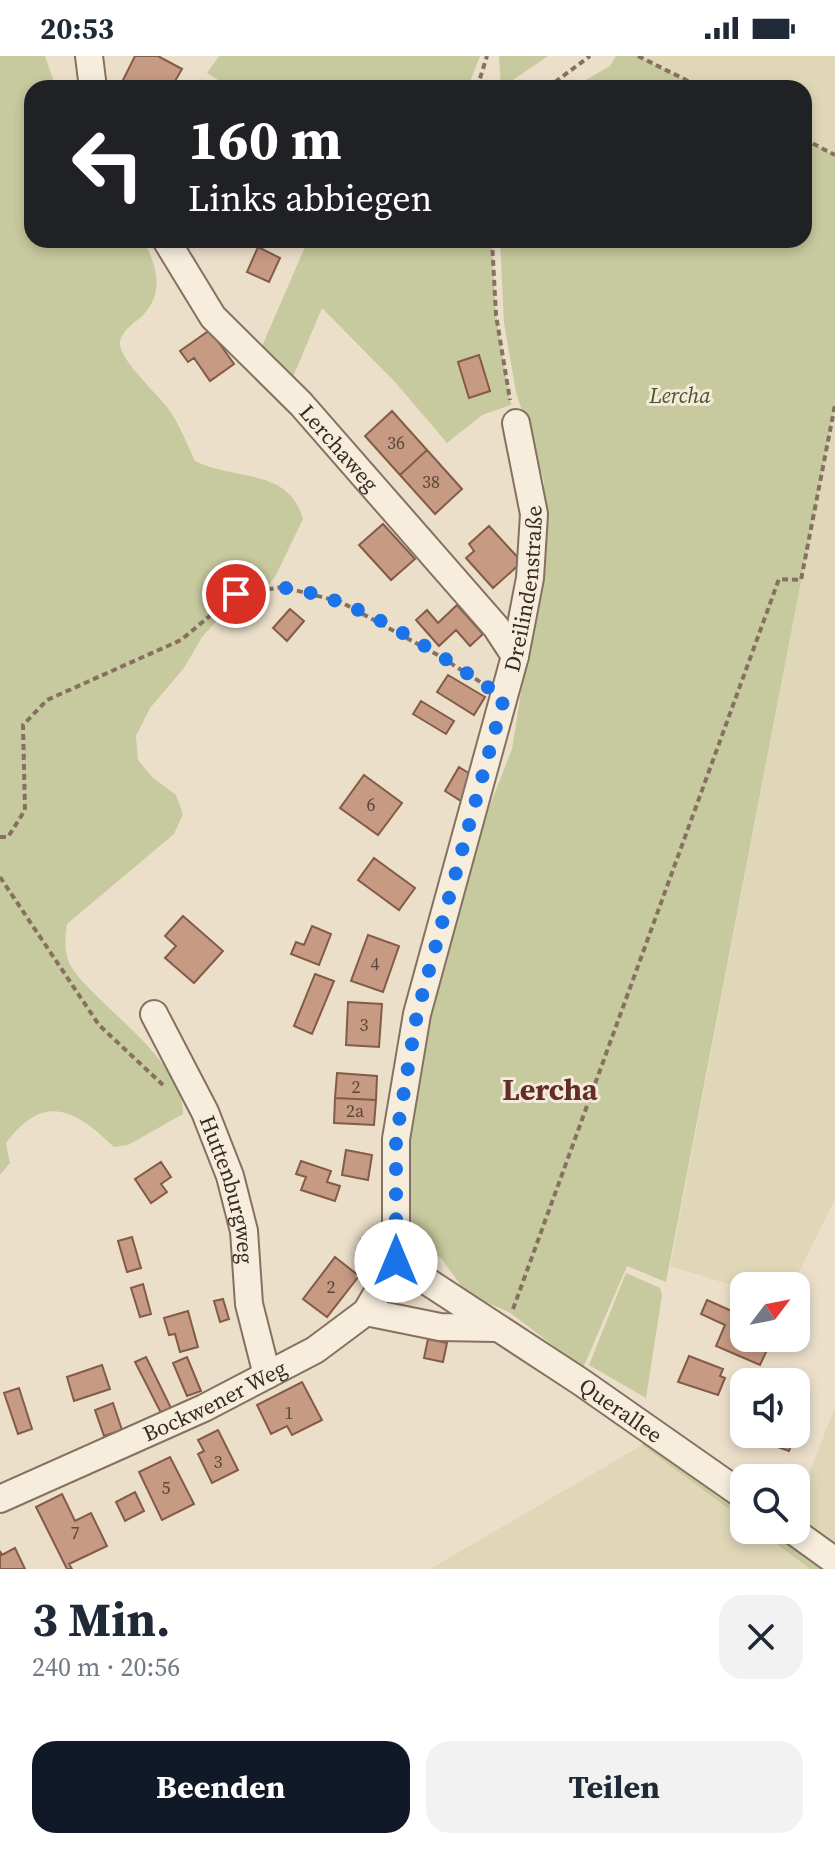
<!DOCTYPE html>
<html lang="de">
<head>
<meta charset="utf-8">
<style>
  :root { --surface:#fff; --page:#f2f2f3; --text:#1f2937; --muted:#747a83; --accent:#111827 }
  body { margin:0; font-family:"Source Serif 4",serif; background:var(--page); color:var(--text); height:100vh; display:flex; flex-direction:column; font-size:30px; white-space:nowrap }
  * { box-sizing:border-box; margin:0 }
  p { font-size:26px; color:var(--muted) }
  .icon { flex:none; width:44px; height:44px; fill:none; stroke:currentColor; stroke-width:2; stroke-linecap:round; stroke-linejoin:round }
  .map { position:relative; height:1513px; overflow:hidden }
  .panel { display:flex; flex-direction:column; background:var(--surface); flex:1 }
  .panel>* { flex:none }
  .hud { position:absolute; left:24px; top:24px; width:788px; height:168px; border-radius:24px; box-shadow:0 4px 12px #0003; background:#202124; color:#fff; overflow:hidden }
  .needle { width:52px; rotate:58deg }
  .buttons { position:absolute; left:730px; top:1216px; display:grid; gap:16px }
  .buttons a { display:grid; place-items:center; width:80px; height:80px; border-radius:16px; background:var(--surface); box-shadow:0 4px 12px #0003; font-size:40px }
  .pin { position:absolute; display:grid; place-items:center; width:68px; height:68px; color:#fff; margin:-34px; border:4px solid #fff; border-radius:50%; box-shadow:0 2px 8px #0007 }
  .me { position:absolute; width:88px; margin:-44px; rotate:0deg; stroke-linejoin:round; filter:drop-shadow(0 0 6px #0008) }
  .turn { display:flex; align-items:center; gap:28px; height:168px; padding:0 32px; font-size:36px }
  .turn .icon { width:104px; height:104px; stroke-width:2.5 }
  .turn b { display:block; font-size:56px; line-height:68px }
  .round { display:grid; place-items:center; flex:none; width:84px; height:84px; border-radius:24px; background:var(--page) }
  .head { display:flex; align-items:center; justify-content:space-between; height:136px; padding:0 32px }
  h1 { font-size:48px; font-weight:700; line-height:60px }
  .primary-button { display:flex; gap:16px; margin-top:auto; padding:16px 32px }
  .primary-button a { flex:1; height:92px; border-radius:24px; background:var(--accent); color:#fff; font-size:32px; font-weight:700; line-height:92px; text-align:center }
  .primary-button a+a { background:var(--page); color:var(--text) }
  .status { display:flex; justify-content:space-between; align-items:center; height:56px; padding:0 40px; background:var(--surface); direction:ltr }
  .status svg { height:22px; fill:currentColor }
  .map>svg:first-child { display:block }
  .farmland { fill:#e0d7b8 }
  .green { fill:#c7c99e }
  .building { fill:#c69a83; stroke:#845b48; stroke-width:2 }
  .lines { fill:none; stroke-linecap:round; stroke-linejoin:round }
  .street-casing { stroke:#867160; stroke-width:30 }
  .path { stroke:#867160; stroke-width:4; stroke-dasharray:6 4; stroke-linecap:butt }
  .street { stroke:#f6eddd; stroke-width:26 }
  .route { stroke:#1a73e8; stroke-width:14; stroke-dasharray:0 25.2 }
  .labels { text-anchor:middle; stroke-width:6; stroke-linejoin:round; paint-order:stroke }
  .number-label { font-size:18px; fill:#5c473a }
  .park-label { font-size:22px; font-style:italic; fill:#4c532a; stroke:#f3ead9 }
  .street-label { font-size:22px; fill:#382b22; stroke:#f3ead9 }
  .district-label { font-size:30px; font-weight:bold; fill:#612d25; stroke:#f3ead9 }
</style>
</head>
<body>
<div class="status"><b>20:53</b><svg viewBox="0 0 49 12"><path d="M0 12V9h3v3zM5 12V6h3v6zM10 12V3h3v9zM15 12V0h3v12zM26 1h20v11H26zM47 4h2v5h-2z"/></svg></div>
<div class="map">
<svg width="835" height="1513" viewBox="0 0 835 1513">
  <rect width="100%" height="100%" fill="#ebdfca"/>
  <path class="farmland" d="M638,0H835V99L804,83V32H702Z
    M835,349V1143L792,1230H744V1233L670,1210Z
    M835,1351V1505L796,1474V1451Z
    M642,1389L744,1464V1474H758L810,1513H430Z"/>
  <path class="green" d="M0,0H45L56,32H32V184H143C156,207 165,235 144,258C136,267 123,272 120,286C117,302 160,340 170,355C180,370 187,388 195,405C236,425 289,412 303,463L275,521L253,546L223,558L202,581L184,612L150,652L136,680L138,704L152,721L176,739L183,758L174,778L67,868C65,884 63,900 74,915C103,954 184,1006 183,1058L128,1089L114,1091C75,1053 44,1036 6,1087L10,1107L0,1119Z
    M219,0H480L470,26L477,32H231L207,17Z
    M499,0H548L501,32Z
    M616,0H638L702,32H572L610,10Z
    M804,83L835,99V349L666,1226L627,1210L583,1312L509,1256L468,1239L440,1201L409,1189L405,1087L413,1029L454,841L512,693L544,492V425L516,336L504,267L500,184H804Z
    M308,184H492L496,259L511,349L482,359L447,387L396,327L322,252L287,335L256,304Z
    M626,1217L660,1232L662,1239L646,1342L589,1309Z
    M649,1372L744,1440V1464L642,1389Z
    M758,1474H792L835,1513H810Z"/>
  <path class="building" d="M135,0H158L182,13L171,32H134L122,26Z
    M258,191L280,202L269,226L247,216Z
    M210,274L234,308L210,325L194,302L188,306L180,295Z
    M479,299L490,335L469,342L458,306Z
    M392,355L427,394L400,419L365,380Z
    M427,394L462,433L435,458L400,419Z
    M383,468L415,503L391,524L359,489Z
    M489,470L522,506L493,532L466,502L474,495L469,488Z
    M457,549L483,578L470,590L456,574L439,590L416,564L427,554L438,567Z
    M290,553L304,565L287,585L273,572Z
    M448,619L485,641L474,659L437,636Z
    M421,645L454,665L446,678L413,658Z
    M459,711L475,721L461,745L445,735Z
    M364,719L402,747L378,779L340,752Z
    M374,802L415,832L399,854L358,824Z
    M183,860L223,895L194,927L165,902L176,890L165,880Z
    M312,870L331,878L319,909L291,898L296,886L304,889Z
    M368,879L399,890L383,936L351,925Z
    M315,918L334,925L312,978L294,970Z
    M348,946L382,948L379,991L346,989Z
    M337,1017L377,1020L376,1044L335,1042Z
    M335,1042L376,1044L374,1069L334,1067Z
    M346,1094L372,1099L368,1124L342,1119Z
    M301,1105L331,1115L327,1126L340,1130L335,1145L301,1134L306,1121L296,1118Z
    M161,1106L171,1121L161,1128L167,1136L151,1147L135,1123Z
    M132,1181L141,1212L127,1216L118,1185Z
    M361,1183L378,1185L376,1199L359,1197Z
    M335,1201L359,1220L327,1261L303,1243Z
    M143,1228L151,1258L140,1261L131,1232Z
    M223,1243L229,1263L220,1266L214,1245Z
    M707,1244L743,1260L735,1280L767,1294L760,1309L716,1290L725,1269L701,1258Z
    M188,1255L198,1291L180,1296L175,1278L169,1279L164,1262Z
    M428,1283L447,1287L443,1306L424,1302Z
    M689,1300L723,1313L720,1320L725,1322L718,1339L678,1326Z
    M146,1301L171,1352L161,1357L135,1306Z
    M187,1301L201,1335L187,1340L173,1307Z
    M102,1309L110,1333L74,1345L67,1321Z
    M302,1326L322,1364L292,1379L287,1370L271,1378L257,1349Z
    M19,1332L32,1373L18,1378L4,1337Z
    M796,1338L809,1342L796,1376Z
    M113,1347L122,1374L104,1380L95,1354Z
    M218,1374L238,1414L212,1427L198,1398L204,1395L198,1384Z
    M760,1378H795L789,1395L758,1384Z
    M170,1401L194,1448L162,1464L139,1416Z
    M135,1436L144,1455L125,1465L116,1446Z
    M62,1438L75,1465L91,1457L107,1490L69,1508L72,1513H67L36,1451Z
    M15,1492L25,1513H0V1495L2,1499Z"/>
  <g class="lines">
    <defs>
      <g id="street">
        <path d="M89,0L93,32"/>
        <path id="s1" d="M166,184L213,261L301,348L496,571L515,600"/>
        <path id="s2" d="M154,958L205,1056L230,1120L244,1175L249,1248L267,1319"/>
        <path id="s3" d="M396,1205V1083L417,958L515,600L530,522L534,458L516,367"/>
        <path id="s4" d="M396,1205L581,1326L744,1440"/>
        <path d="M366,1256L440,1271L495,1272"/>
        <path id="s5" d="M0,1443L204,1352L315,1294L366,1256L396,1205"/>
        <path d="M792,1474L835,1505"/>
      </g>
    </defs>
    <use href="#street" class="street-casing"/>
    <path class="path" d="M638,0L702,32
      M477,32L487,0
      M547,32L590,0
      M804,83L835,99
      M492,184L496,259L510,344
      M0,781H8L25,754L23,669L47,644L181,584L236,538L283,531L341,546L436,598L482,627
      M0,821L99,969L163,1029
      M513,1253L779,523L801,524L835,349"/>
    <use href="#street" class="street"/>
  </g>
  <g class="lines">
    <path class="route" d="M236,538C251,536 270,530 285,532C360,541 442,601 504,642L417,958L396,1083V1205"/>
  </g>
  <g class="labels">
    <g class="number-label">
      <text x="396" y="393">36</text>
      <text x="431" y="432">38</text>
      <text x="371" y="755">6</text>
      <text x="375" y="914">4</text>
      <text x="364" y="975">3</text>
      <text x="356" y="1037">2</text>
      <text x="355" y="1061">2a</text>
      <text x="331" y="1237">2</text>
      <text x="289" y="1363">1</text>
      <text x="218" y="1412">3</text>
      <text x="166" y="1438">5</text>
      <text x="75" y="1483">7</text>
    </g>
    <g class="park-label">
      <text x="680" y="347">Lercha</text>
    </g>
    <g class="street-label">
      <text dy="8" stroke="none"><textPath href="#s1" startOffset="272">Lerchaweg</textPath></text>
      <text dy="8" stroke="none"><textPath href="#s3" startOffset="688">Dreilindenstraße</textPath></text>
      <text dy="8" stroke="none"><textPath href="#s2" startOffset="192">Huttenburgweg</textPath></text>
      <text dy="8" stroke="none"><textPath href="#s5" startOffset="236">Bockwener Weg</textPath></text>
      <text dy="8" stroke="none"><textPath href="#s4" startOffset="270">Querallee</textPath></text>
    </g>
    <g class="district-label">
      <text x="550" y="1044">Lercha</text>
    </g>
  </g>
</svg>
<div class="buttons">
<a><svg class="needle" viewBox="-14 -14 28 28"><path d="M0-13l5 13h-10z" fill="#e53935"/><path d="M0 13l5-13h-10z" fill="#747a83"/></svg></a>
<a><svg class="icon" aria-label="sound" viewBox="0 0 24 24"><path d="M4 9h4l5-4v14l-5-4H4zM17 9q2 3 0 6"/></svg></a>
<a><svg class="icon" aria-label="search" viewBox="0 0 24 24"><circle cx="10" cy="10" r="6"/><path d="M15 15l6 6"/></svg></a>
</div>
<div class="pin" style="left:236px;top:538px;background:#d93025"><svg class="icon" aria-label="arrive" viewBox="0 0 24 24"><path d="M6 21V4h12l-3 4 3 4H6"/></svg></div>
<svg class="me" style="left:396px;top:1205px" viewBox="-20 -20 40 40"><circle r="19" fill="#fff"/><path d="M0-13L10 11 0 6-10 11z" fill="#1a73e8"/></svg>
<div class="hud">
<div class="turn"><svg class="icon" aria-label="left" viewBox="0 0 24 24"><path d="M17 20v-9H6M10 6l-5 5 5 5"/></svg><div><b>160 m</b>Links abbiegen</div></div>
</div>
</div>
<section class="panel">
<div class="head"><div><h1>3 Min.</h1><p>240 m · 20:56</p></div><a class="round"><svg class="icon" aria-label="close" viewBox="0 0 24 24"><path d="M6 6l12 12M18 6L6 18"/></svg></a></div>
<div class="primary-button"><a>Beenden</a><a>Teilen</a></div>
</section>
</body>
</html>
